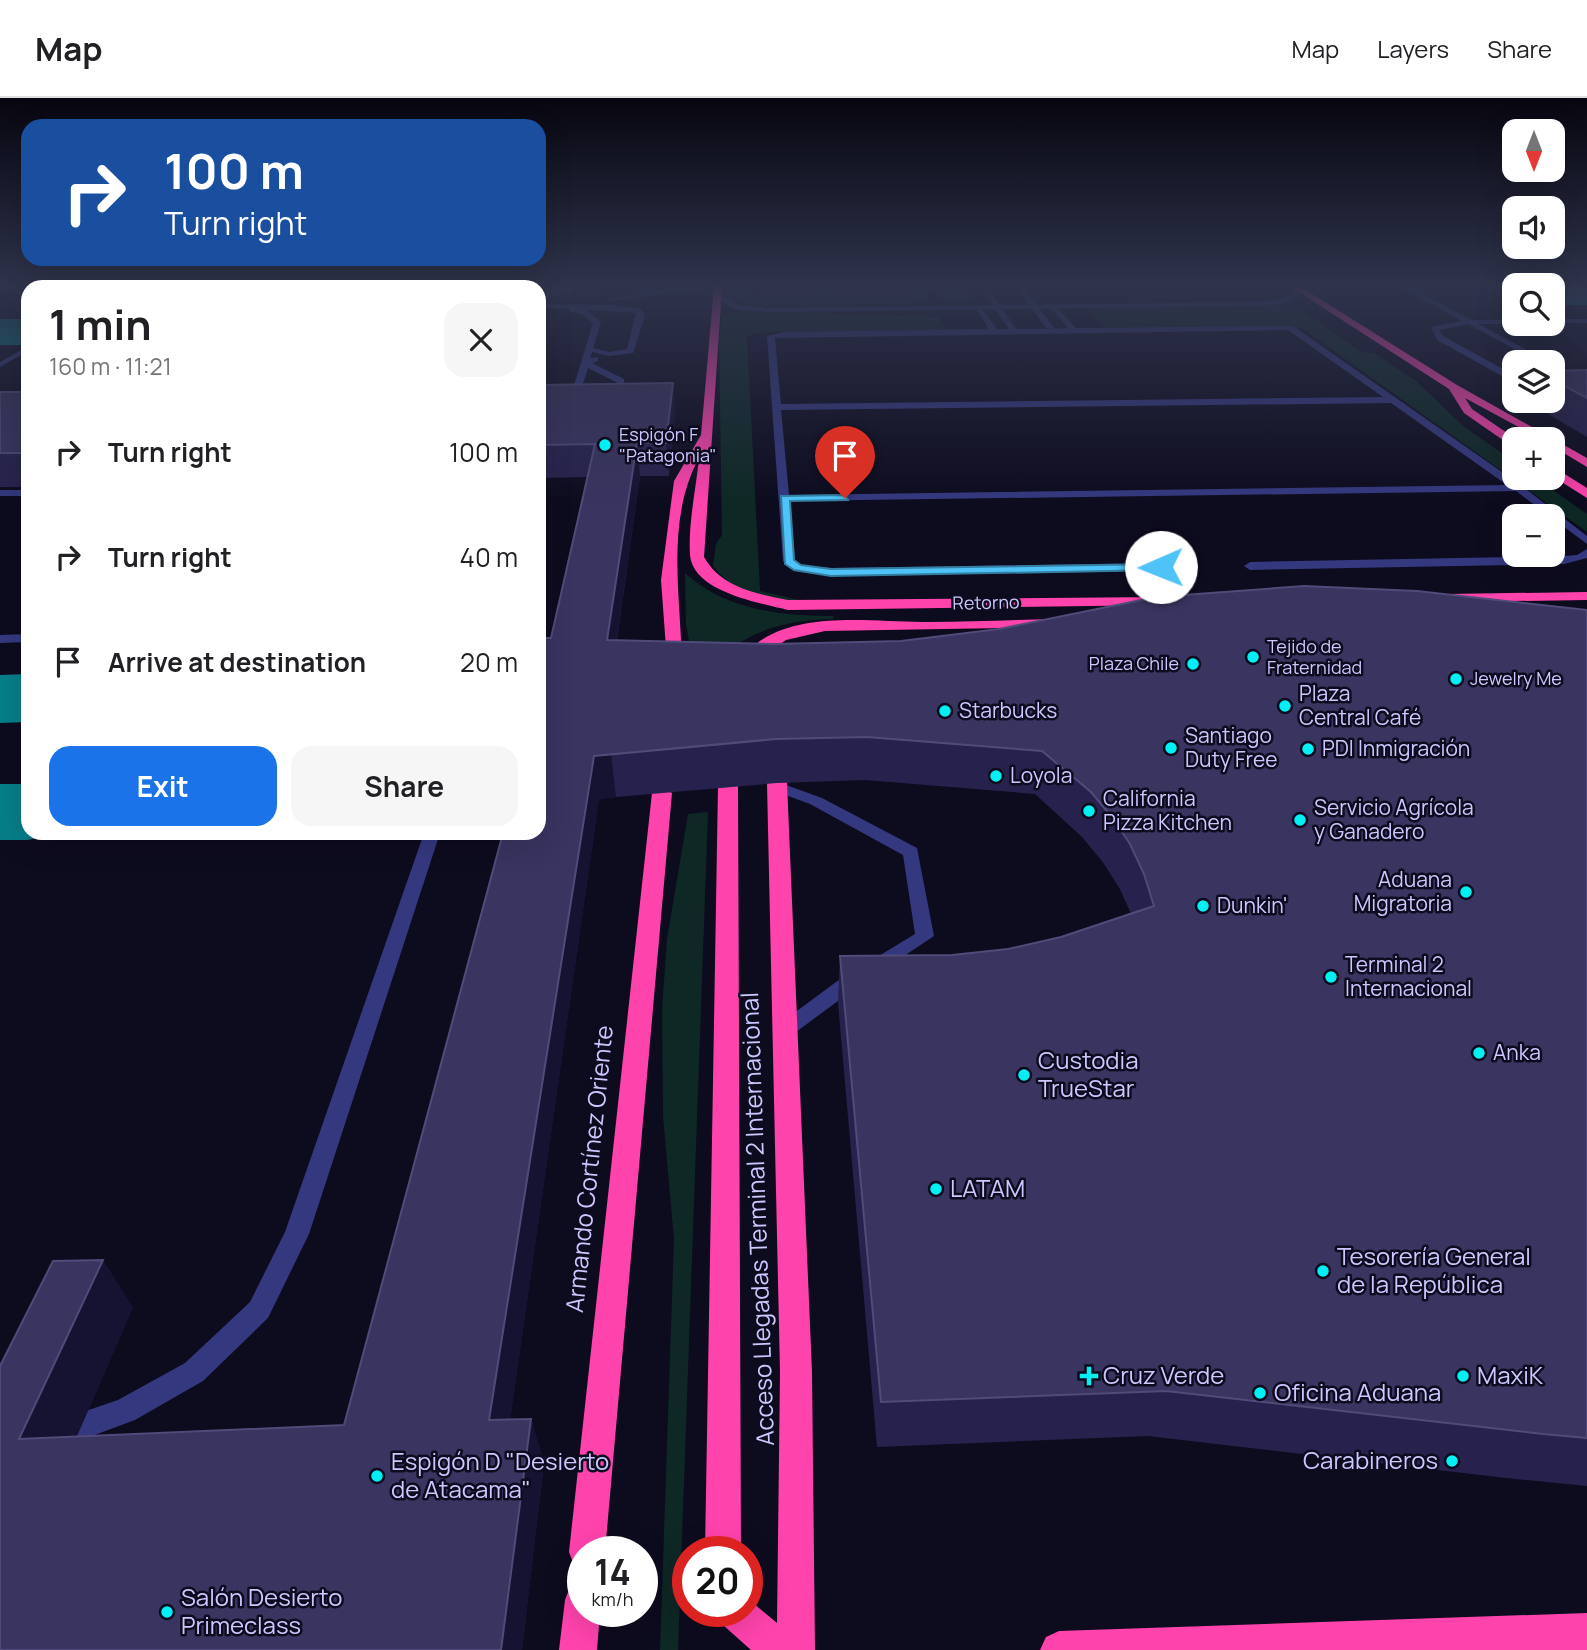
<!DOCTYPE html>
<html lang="en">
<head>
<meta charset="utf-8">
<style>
  :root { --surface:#fff; --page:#f6f6f6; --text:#202124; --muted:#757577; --line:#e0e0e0; --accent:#1a73e8 }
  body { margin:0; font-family:Manrope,sans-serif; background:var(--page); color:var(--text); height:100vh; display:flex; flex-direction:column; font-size:26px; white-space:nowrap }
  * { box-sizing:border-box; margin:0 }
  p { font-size:23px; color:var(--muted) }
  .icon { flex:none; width:38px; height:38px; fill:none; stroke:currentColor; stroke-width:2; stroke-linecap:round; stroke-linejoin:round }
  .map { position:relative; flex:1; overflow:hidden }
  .sheet { position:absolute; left:21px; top:182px; width:525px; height:560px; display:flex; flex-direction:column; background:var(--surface); border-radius:21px; box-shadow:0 7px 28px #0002 }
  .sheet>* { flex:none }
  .banner { position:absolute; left:21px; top:21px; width:525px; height:147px; border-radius:21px; box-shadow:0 7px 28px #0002; background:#1a4fa0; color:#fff; overflow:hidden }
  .needle { width:46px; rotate:180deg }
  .fabs { position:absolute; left:1502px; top:21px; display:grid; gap:14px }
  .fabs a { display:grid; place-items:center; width:63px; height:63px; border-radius:14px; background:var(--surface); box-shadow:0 7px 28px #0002; font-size:35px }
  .speed { position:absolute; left:567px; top:1438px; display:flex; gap:14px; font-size:35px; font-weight:700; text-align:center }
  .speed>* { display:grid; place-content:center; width:91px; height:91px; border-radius:50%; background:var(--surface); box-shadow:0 7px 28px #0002; line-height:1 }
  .speed small { font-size:18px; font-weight:400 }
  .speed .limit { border:10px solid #d22; background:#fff; color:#111 }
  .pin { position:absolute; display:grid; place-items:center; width:60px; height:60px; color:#fff; margin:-72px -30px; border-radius:50% 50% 50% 0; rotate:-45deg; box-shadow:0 0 7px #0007 }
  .pin .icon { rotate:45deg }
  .me { position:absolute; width:77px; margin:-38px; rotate:269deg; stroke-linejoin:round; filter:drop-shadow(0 0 5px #0008) }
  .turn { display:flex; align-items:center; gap:24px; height:147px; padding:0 28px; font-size:32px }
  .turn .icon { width:91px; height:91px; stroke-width:2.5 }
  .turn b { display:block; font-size:49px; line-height:60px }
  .round { display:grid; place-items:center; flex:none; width:74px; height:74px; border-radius:21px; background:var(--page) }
  .head { display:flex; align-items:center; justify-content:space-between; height:119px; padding:0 28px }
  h1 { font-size:42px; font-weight:700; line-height:52px }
  .primary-button { display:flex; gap:14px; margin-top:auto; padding:14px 28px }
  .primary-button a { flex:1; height:80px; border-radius:21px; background:var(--accent); color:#fff; font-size:28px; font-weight:700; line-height:80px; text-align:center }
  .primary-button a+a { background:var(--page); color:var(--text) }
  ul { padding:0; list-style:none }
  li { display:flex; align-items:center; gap:21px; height:105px; padding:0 28px }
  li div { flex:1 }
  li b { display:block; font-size:26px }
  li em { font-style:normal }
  header { display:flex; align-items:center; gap:42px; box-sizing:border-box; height:98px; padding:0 35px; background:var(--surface); border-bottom:2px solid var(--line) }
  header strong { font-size:33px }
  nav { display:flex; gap:38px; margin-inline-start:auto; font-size:24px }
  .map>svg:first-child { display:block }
  .green { fill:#0e2825 }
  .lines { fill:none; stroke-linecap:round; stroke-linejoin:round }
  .taxiway { fill:#067e88; fill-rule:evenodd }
  .lane { fill:#34387f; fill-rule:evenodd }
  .street { fill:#34387f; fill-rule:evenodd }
  .highway { fill:#ff43ad; fill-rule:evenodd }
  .wall { fill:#27224d }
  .shaded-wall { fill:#151232 }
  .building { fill:#393460; stroke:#504b79; stroke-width:2 }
  .route { fill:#4fc3f7; stroke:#337fa1; stroke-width:2 }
  .poi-dot { fill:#00f0f3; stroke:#0d0b1e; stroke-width:2.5 }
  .labels { text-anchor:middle; stroke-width:5; stroke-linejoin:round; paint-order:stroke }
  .far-poi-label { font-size:18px; fill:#cac8ff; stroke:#0d0b1e; text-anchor:start }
  .far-street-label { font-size:18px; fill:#cac8ff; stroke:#0d0b1e }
  .poi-label { font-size:21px; fill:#cac8ff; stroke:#0d0b1e; text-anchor:start }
  .near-poi-label { font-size:24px; fill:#cac8ff; stroke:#0d0b1e; text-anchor:start }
  .near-street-label { font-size:24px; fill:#cac8ff; stroke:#0d0b1e }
</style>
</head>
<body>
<header>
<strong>Map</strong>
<nav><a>Map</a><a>Layers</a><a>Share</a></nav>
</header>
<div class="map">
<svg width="1587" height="1552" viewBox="0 0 1587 1552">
  <rect width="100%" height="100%" fill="#0d0b1e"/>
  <path class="green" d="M725,189H749L750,197L926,195L931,205L773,209L728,204L725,201Z
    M762,189L954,190L966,192L972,202L945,205L937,192L762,193Z
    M1293,205L1359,253L1374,255L1416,283L1462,327L1514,364V380H1536L1587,416V434L1302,230H1105L1088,211Z
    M743,213L938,219L946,232L763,234L747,238L760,493L803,503C771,502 733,496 713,468L716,446L722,437L719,239L722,218Z
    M685,475C725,512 781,518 833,518L834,521C774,522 734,538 697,584L686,527Z
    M708,714L678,1552H660L674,1141L663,1018L662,911L667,841L688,716Z"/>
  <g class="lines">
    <path class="taxiway" d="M1552,189H1587V207H1552Z
      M0,221H28V247H0Z
      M28,576V624L0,625V577Z
      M0,686H28V735H56L28,742H0Z"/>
    <path class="lane" d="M539,189H543L539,193Z
      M797,189H837L834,191Z
      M980,189H987L1016,231H1047L1016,189H1023L1055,231L1068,230L1050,209L1054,207L1076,230L1293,228L1522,388L1587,438V446L1516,393L790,403L795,462L801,467L831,470L1161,465L1167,469L1161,473L831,478L794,473L783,463L767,238L784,234L989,231L976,210L980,208L997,231H1009ZM1288,232L1383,299L781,306L775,240ZM1391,305L1507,387L789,397L781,312Z
      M1400,189H1409L1471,222H1514L1516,226H1479L1549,264H1539L1468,226L1439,232L1443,238L1514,277V283H1511L1437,242L1431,229L1462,223Z
      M669,191L721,193L669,195L610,203L607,201Z
      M539,206L612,207L641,211L645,217L633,255L609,258L592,254L590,260L598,259V263L592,265L624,281V285H618L588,270C578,304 572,304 539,313V307L564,300L572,294L593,225L582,216L570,214V211L539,210ZM578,211L636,215L627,251L609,254L593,250L601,224L587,212Z
      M1552,221H1587V225H1552Z
      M28,248V253L0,269V264Z
      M1552,266L1587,283V289L1552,271Z
      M0,392H28V398H0Z
      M1587,451V460L1564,466L1250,472L1244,468L1250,464L1564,458L1577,457Z
      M28,536V544L0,545V537Z
      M778,684L822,700L917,750L934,838L850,894L792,937H778L775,932L778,927L836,884L915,836L903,757L810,706L772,692L770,689L772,686Z
      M424,735H440L309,1136L268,1220L203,1283L135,1322L81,1342L71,1338L67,1328L71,1318L118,1302L185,1265L250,1204L285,1134Z"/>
    <path class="street" d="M1293,189H1299V198L1281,206L1250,208L769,214L734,211L715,199L720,198L739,207L769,210L1250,204L1280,202L1293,196Z"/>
    <path class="highway" d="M714,189H722L704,459C721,489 756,496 788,502L1160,499L1165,501V507L788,512C760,505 693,494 690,457C688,426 696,391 699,360C664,424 682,504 682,573L674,578L668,577L661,482L674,383L701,337Z
      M1291,189H1301L1457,287L1587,360V369L1552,348V341H1541L1465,300L1472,311L1516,341L1514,348L1510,347L1464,315L1449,291Z
      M1552,368L1587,390V400L1552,378Z
      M1587,494V502L1447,504L1440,500L1447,496Z
      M1052,521L1060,526L1057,529L825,533L786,542L745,570L737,565C780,507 866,525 928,524C970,524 1011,522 1052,521Z
      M777,679L787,685L812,1274L815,1552H751L723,1527L717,1514H747V1500L777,1525L780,1274L767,685Z
      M728,682L738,688L741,1454H705L718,688Z
      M662,689L672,695L605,1454H583V1470L574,1467L569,1454L652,695Z
      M583,1484V1514H600L597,1552H559L565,1502L570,1489Z
      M1587,1515V1552H1040L1046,1539L1059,1533Z"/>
  </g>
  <path class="wall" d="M541,189H602L599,199H577L576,191L573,199H540L539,192Z
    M1587,272V339L1526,303H1552V273Z
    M539,287L675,315L669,378H640L617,543L773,546L901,543L1587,512V1388L1506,1380L1148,1338L877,1349L838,905L840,858L952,857L1008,851L1061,839L1131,816L1120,791L1102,763L1082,739L1035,696L865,682L777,685L616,699L599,701L510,1321H531L544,1365L522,1552H0V1268L133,1209L77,1338L344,1327L539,735L551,540L587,379L539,380Z
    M0,294H28V389H0Z"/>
  <path class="shaded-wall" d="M573,189H576V191L573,199L572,192Z
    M598,189H602L599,199Z
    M673,285L675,315L669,378L666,345Z
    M637,345L640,378L611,583L607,542Z
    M611,656L616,699L599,701L504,1366L489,1322L594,658Z
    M103,1162L133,1209L57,1384L19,1341Z
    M531,1321L544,1365L522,1552H501Z"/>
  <path class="building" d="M541,189H573L572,192H539Z
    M1587,272V300L1552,281V273Z
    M673,285L666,345H637L607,542L773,546L901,543L999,531L1156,499L1304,488L1417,493L1587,512V1340L1543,1336L1166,1293L881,1304L840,858L952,857L1008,851L1061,839L1154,808L1144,776L1130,746L1111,718L1091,694L1042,653L867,639L776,641L594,658L489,1322L531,1321L501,1552H0V1268L53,1163L103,1162L19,1341L344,1327L503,735H539V540H551L595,346L539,347V287Z
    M0,294H28V355H0Z"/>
  <linearGradient id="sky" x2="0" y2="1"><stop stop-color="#070610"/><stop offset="0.46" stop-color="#2f344c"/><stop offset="1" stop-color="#2f344c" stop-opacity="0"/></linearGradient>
  <rect width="1587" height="407" fill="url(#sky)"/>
  <path class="route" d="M845,397L848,402L790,403L794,462L801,467L831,471L1161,466L1167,469L1161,472L831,478L794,472L785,466L781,398Z"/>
  <g class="poi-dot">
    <circle cx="605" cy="347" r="7"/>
    <circle cx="1253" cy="559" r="7"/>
    <circle cx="1193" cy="566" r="7"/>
    <circle cx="1456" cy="581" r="7"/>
    <circle cx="1285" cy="608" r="7"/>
    <circle cx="945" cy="613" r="7"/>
    <circle cx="1171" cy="650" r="7"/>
    <circle cx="1308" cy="651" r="7"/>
    <circle cx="996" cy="678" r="7"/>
    <circle cx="1089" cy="713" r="7"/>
    <circle cx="1300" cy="722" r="7"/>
    <circle cx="1466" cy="794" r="7"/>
    <circle cx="1203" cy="808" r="7"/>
    <circle cx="1331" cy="879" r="7"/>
    <circle cx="1479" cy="955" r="7"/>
    <circle cx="1024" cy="977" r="7"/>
    <circle cx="936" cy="1091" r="7"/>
    <circle cx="1323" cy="1173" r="7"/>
    <path d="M1085.5 1267.5h7v7h7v7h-7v7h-7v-7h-7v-7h7z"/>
    <circle cx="1463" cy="1278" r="7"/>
    <circle cx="1260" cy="1295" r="7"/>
    <circle cx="1452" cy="1363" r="7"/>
    <circle cx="377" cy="1378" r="7"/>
    <circle cx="167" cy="1514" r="7"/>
  </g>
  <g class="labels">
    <g class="far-poi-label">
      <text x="619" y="343">Espigón F<tspan x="619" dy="21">"Patagonia"</tspan></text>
      <text x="1267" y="555">Tejido de<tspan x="1267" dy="21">Fraternidad</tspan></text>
      <text x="1179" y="572" text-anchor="end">Plaza Chile</text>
      <text x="1470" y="587">Jewelry Me</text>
    </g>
    <g class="far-street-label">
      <text transform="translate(986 505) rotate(-1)" y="6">Retorno</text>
    </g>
    <g class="poi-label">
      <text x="1299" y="603">Plaza<tspan x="1299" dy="24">Central Café</tspan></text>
      <text x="959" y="620">Starbucks</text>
      <text x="1185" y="645">Santiago<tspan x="1185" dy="24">Duty Free</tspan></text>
      <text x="1322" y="658">PDI Inmigración</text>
      <text x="1010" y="685">Loyola</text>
      <text x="1103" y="708">California<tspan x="1103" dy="24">Pizza Kitchen</tspan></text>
      <text x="1314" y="717">Servicio Agrícola<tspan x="1314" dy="24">y Ganadero</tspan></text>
      <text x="1452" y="789" text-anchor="end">Aduana<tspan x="1452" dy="24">Migratoria</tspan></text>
      <text x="1217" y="815">Dunkin'</text>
      <text x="1345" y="874">Terminal 2<tspan x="1345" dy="24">Internacional</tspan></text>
      <text x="1493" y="962">Anka</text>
    </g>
    <g class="near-poi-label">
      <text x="1038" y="971">Custodia<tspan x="1038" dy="28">TrueStar</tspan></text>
      <text x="950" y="1099">LATAM</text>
      <text x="1337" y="1167">Tesorería General<tspan x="1337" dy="28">de la República</tspan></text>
      <text x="1103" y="1286">Cruz Verde</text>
      <text x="1477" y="1286">MaxiK</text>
      <text x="1274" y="1303">Oficina Aduana</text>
      <text x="1438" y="1371" text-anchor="end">Carabineros</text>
      <text x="391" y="1372">Espigón D "Desierto<tspan x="391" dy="28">de Atacama"</tspan></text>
      <text x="181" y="1508">Salón Desierto<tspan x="181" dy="28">Primeclass</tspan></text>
    </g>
    <g class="near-street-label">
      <text transform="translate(590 1071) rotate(-84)" y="8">Armando Cortínez Oriente</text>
      <text transform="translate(758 1121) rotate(-92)" y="8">Acceso Llegadas Terminal 2 Internacional</text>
    </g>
  </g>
</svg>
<div class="fabs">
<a><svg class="needle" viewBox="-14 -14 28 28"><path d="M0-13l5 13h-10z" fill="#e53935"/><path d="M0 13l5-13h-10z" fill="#757577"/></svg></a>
<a><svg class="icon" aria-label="sound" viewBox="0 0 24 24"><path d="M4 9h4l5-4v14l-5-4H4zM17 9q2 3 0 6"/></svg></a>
<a><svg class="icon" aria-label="search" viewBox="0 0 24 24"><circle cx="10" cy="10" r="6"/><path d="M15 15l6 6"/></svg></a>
<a><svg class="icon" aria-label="layers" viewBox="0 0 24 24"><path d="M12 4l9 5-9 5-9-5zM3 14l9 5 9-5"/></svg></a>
<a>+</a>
<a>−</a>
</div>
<div class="speed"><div>14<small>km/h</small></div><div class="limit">20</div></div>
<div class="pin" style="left:845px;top:400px;background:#d93025"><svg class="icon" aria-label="arrive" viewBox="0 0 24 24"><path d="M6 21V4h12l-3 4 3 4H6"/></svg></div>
<svg class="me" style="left:1161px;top:469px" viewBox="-20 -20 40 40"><circle r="19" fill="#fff"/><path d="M0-13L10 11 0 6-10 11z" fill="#4fc3f7"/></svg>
<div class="banner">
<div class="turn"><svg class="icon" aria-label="right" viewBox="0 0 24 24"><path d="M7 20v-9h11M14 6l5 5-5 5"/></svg><div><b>100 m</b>Turn right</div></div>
</div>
<section class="sheet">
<div class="head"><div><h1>1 min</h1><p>160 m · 11:21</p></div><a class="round"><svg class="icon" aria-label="close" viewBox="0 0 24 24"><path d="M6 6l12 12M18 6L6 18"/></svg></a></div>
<ul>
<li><svg class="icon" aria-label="right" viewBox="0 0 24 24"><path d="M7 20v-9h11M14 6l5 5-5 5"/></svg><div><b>Turn right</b></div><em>100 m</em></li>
<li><svg class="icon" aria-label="right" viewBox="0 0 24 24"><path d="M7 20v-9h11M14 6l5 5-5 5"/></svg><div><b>Turn right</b></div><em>40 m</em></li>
<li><svg class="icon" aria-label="arrive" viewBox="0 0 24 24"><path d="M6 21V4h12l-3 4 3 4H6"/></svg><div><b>Arrive at destination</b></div><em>20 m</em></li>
</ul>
<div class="primary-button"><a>Exit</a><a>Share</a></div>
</section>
</div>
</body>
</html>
